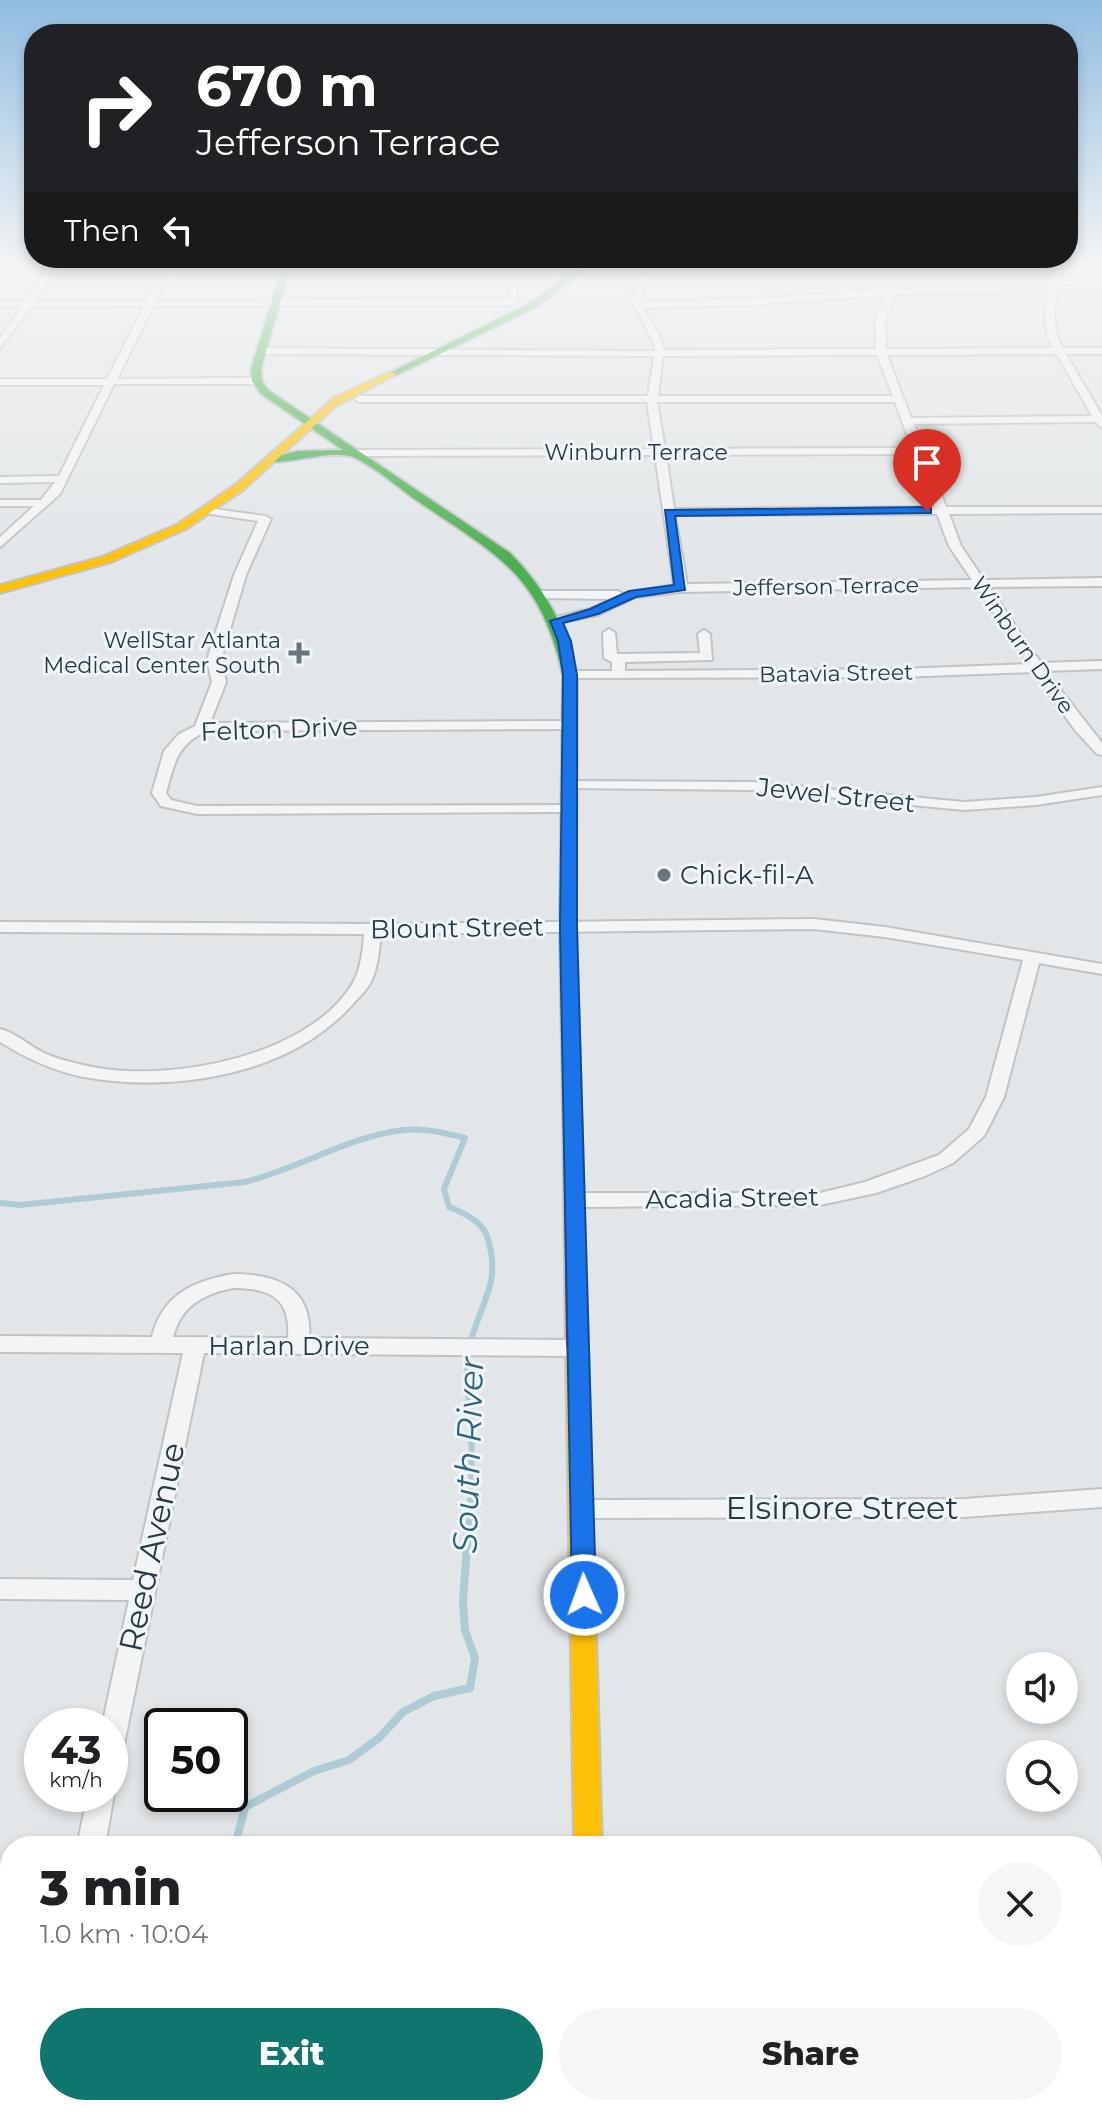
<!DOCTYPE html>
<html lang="en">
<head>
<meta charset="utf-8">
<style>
  :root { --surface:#fff; --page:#f6f6f6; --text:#202124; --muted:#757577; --accent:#0f766e }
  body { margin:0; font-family:Montserrat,sans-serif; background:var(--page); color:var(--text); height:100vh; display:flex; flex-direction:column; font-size:30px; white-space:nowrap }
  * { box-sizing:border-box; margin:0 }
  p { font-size:26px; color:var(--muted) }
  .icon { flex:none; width:44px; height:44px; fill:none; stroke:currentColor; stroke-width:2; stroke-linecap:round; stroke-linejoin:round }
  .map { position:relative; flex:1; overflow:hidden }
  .details { position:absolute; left:0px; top:1836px; width:1102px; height:280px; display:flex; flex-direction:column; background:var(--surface); border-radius:32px 32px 0 0; box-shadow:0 4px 12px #0003 }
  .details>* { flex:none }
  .hud { position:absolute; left:24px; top:24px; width:1054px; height:244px; border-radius:32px; box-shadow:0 4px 12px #0003; background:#202124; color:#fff; overflow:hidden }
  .tools { position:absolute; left:1006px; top:1652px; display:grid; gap:16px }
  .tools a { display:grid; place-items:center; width:72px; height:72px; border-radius:50%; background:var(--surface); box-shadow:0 4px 12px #0003; font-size:40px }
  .speed { position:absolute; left:24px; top:1708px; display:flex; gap:16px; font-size:40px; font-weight:700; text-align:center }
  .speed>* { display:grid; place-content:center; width:104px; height:104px; border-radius:50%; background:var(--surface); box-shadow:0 4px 12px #0003; line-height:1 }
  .speed small { font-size:20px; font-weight:400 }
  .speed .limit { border:4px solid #111; border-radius:12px; background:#fff; color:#111 }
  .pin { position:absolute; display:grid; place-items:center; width:68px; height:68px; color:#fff; margin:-82px -34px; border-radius:50% 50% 50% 0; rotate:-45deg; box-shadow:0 0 8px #0007 }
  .pin .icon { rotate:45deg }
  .me { position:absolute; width:88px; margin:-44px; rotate:358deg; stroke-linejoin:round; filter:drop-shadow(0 0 6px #0008) }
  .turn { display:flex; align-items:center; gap:28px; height:168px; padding:0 40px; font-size:36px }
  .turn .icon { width:104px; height:104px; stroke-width:2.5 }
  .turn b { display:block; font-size:56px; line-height:68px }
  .then { display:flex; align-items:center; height:76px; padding:0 40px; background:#0003; gap:16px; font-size:30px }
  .round { display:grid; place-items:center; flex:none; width:84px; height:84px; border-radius:42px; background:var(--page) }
  .summary { display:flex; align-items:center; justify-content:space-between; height:136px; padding:0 40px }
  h1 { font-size:48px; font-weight:800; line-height:60px }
  .button { display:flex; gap:16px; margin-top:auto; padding:16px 40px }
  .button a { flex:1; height:92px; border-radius:48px; background:var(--accent); color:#fff; font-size:32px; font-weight:800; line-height:92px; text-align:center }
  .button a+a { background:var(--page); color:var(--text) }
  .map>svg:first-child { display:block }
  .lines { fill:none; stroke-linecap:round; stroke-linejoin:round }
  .stream-far1 { stroke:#aecbd6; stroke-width:6 }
  .stream { stroke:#aecbd6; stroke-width:8 }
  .street-casing { stroke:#c1c4c6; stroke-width:4 }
  .fast-casing { stroke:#c1c4c6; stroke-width:4 }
  .slow-casing { stroke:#c1c4c6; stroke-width:4 }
  .jam-casing { stroke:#c1c4c6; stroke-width:4 }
  .street { fill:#f3f4f5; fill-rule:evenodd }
  .fast { fill:#4caf50; fill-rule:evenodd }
  .slow { fill:#ffc107; fill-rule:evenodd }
  .jam { fill:#c62828; fill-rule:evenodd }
  .route { fill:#1a73e8; stroke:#114b97; stroke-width:2 }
  .poi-dot { fill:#69767d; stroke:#f0f5f8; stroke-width:3 }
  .labels { text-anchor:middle; stroke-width:6; stroke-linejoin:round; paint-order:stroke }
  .far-street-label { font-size:22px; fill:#273944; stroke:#f0f5f8 }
  .far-poi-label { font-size:22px; fill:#273944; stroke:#f0f5f8; text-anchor:end }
  .street-label { font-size:26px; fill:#273944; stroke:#f0f5f8 }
  .poi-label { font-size:26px; fill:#273944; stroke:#f0f5f8; text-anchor:start }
  .near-street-label { font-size:32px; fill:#273944; stroke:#f0f5f8 }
  .near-water-label { font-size:34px; font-style:italic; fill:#2d647c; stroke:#f0f5f8 }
</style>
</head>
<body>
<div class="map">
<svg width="1102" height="2116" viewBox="0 0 1102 2116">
  <rect width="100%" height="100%" fill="#e3e6e8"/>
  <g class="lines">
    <path class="stream-far1" d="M0,1203L20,1205L245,1182C299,1169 349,1136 404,1130C425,1128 445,1133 465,1138L444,1189L449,1207C463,1213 481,1220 487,1236C503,1284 479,1304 469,1348C464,1372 470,1403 471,1428C473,1463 471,1497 468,1532"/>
    <path class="stream" d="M235,1846L245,1807L314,1771L349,1760L379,1738L403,1712L434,1696L470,1688L475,1658L465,1630L463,1602L468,1530
      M326,2106L336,2116"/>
    <defs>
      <path id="street" d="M51,264H60L35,301H146L165,264H173L155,301L509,299L508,271H433L429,268L433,265L516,264L517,302L513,305L153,306L117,379L257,378L262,381L257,384H114L60,494L0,547V537L34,506H0V500H41L55,482L0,483V477L59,476L104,385H0V379H107L144,306L31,307L0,348V338L22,307H0V301H26Z
        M648,264H656L642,291L641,302L749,299L888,289L891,283L884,264H892L899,283L897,289L1051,286L1056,264H1064L1059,286L1102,285V291H1058C1053,312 1052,329 1063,348H1102V354H1066L1102,416V428L1095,422L914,424L946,507H1102V513L949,514L961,546L984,580L1102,578V586L989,587L1041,663L1102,661V669L1046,671L1102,743V755L1097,754L1075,730L1033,672L901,677L565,678V672L570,671H612V662L604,658L603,633L609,629L615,633L617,654L700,653L698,634L704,630L710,634L712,660L625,662V671L901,669L1028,664L977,587L681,592L636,597L598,615L552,624V618L590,609L613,599L540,598L536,597V591H618L623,594L674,585L655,455L356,456L351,453L356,450L654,449L647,402H359L354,399L359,396H648L654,356L262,354L257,351L262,348L655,351V346L632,300L638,279ZM1049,291C1044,312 1043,329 1053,348L886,349L885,320L895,294ZM886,295L875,320L876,349L664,350L659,334L643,308L749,305ZM1057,354L1092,416L911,418L887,355ZM877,355L893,396H658L663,356ZM657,402H895L912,448L665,449ZM915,454L935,507L674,509L666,455ZM937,514L949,546L972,580L687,584L675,515Z
        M208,508L265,516L271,519L246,575L224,650L221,661L226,682L210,723L569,721L576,725L569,729L208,731C177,743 174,764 166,793L171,800L197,806L570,805L575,806V812L197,814L161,806L152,793L164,751L179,734L195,726L212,682L207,661L210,650L234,575L258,521L204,513V509Z
        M569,781L753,782L964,802L1036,797L1102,787V795L1036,805L964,810L753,790L564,788V782Z
        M814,919L885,927L1102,964V974L1039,963L1004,1097L984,1136L953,1163L925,1176L876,1193L820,1205L575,1207L568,1205L565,1200L568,1195L575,1193H820L865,1182L939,1155L969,1129L986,1097L1023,960L885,937L814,929L381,934C379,950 378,967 371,982C366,991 358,998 352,1005C288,1076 174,1093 84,1077C53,1071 26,1058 0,1042V1029C16,1033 28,1045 42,1052C54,1058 70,1062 83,1065C162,1085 311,1058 354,981C361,967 363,950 364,934L0,932V922L373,924Z
        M233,1274C277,1274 313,1288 309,1338L577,1340L585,1343L588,1348L585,1353L577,1356L204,1353L123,1749L119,1757L110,1761V1726H102L129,1600L0,1599V1579L133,1580L183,1353L0,1352V1336L152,1337C162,1295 193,1281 233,1274ZM233,1288C270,1288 291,1298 288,1338L173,1337C181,1306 203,1294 233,1288Z
        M1102,1489V1507L964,1517L582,1518L574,1516L570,1509L574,1502L582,1500L964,1499Z
        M110,1785L114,1794L105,1846H77L88,1794H110Z"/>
      <path id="fast" d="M283,264H291L261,369L262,381L268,390L510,553C546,590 565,626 577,675L576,927L581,1106L579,1110L572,1112L563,1106L560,927L563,675C540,574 500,557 419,502C400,489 374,466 353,457C332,449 290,464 268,462V458L298,451L343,450L261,394L252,381L251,369Z
        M581,264H591L538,306L395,376L387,374L532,302Z
        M1092,1905H1102V1933H1092Z
        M579,2106H609L610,2116H580Z"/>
      <path id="slow" d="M389,372L397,374L336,406L243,490L186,529L111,562L0,593V585L102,557L178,524L235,485L335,397Z
        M577,1338L585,1341L588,1346L602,1846H574L566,1346L569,1341Z
        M0,1899H10V1927H0Z"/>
      <path id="jam" d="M572,1100L581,1106L588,1346L585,1351L577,1354L569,1351L566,1346L563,1106Z"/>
    </defs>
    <use href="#street" class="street-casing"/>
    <use href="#fast" class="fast-casing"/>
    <use href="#slow" class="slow-casing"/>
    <use href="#jam" class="jam-casing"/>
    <use href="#street" class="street"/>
    <use href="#fast" class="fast"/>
    <use href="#slow" class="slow"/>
    <use href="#jam" class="jam"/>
  </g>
  <linearGradient id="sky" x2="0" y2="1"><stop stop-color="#91bde1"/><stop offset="0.47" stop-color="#f2f4f5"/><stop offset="1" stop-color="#f2f4f5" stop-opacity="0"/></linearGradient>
  <rect width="1102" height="561" fill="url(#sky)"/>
  <path class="route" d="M927,507L931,508V513L675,516L685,590L636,597L598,614L563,623L571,641L577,675V927L596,1595L593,1603L584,1606L575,1603L572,1595L560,927L563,675L558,641L550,621L590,609L629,591L674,585L665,510Z"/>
  <g class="poi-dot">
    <path d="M295 641h8v8h8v8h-8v8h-8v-8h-8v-8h8z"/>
    <circle cx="664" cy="875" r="8"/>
  </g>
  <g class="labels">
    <g class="far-street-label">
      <text x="636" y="460">Winburn Terrace</text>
      <text transform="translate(826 586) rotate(-1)" y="8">Jefferson Terrace</text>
      <text transform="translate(1023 645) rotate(55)" y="8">Winburn Drive</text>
      <text transform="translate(836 673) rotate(-1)" y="8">Batavia Street</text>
    </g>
    <g class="far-poi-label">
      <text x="281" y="648">WellStar Atlanta<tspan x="281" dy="25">Medical Center South</tspan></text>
    </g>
    <g class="street-label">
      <text transform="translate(279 729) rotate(-2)" y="9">Felton Drive</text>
      <text transform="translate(836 795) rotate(6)" y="9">Jewel Street</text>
      <text transform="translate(457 928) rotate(-1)" y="9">Blount Street</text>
      <text transform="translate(732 1198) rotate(-1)" y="9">Acadia Street</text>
      <text x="289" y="1355">Harlan Drive</text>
    </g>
    <g class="poi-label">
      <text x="680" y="884">Chick-fil-A</text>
    </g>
    <g class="near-street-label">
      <text x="842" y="1519">Elsinore Street</text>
      <text transform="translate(152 1547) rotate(-78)" y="11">Reed Avenue</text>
    </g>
    <g class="near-water-label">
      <text transform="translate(468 1455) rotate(-88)" y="12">South River</text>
    </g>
  </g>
</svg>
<div class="tools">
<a><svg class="icon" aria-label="sound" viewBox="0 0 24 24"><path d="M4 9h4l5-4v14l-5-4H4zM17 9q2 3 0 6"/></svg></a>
<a><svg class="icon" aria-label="search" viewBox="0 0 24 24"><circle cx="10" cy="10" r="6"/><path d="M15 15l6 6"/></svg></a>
</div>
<div class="speed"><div>43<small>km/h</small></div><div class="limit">50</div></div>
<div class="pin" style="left:927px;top:511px;background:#d93025"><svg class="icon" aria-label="arrive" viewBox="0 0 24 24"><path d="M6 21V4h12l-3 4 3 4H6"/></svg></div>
<svg class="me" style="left:584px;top:1595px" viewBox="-20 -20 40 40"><circle r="17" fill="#1a73e8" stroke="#fff" stroke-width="3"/><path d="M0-11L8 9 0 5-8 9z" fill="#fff"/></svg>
<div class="hud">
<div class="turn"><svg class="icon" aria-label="right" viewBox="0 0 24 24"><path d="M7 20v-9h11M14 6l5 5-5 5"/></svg><div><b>670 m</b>Jefferson Terrace</div></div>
<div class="then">Then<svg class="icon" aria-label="left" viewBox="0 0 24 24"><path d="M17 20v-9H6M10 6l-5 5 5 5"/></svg></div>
</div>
<section class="details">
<div class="summary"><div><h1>3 min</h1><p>1.0 km · 10:04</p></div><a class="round"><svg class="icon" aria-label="close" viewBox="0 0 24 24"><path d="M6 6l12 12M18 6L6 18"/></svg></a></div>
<div class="button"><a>Exit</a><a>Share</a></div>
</section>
</div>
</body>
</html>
